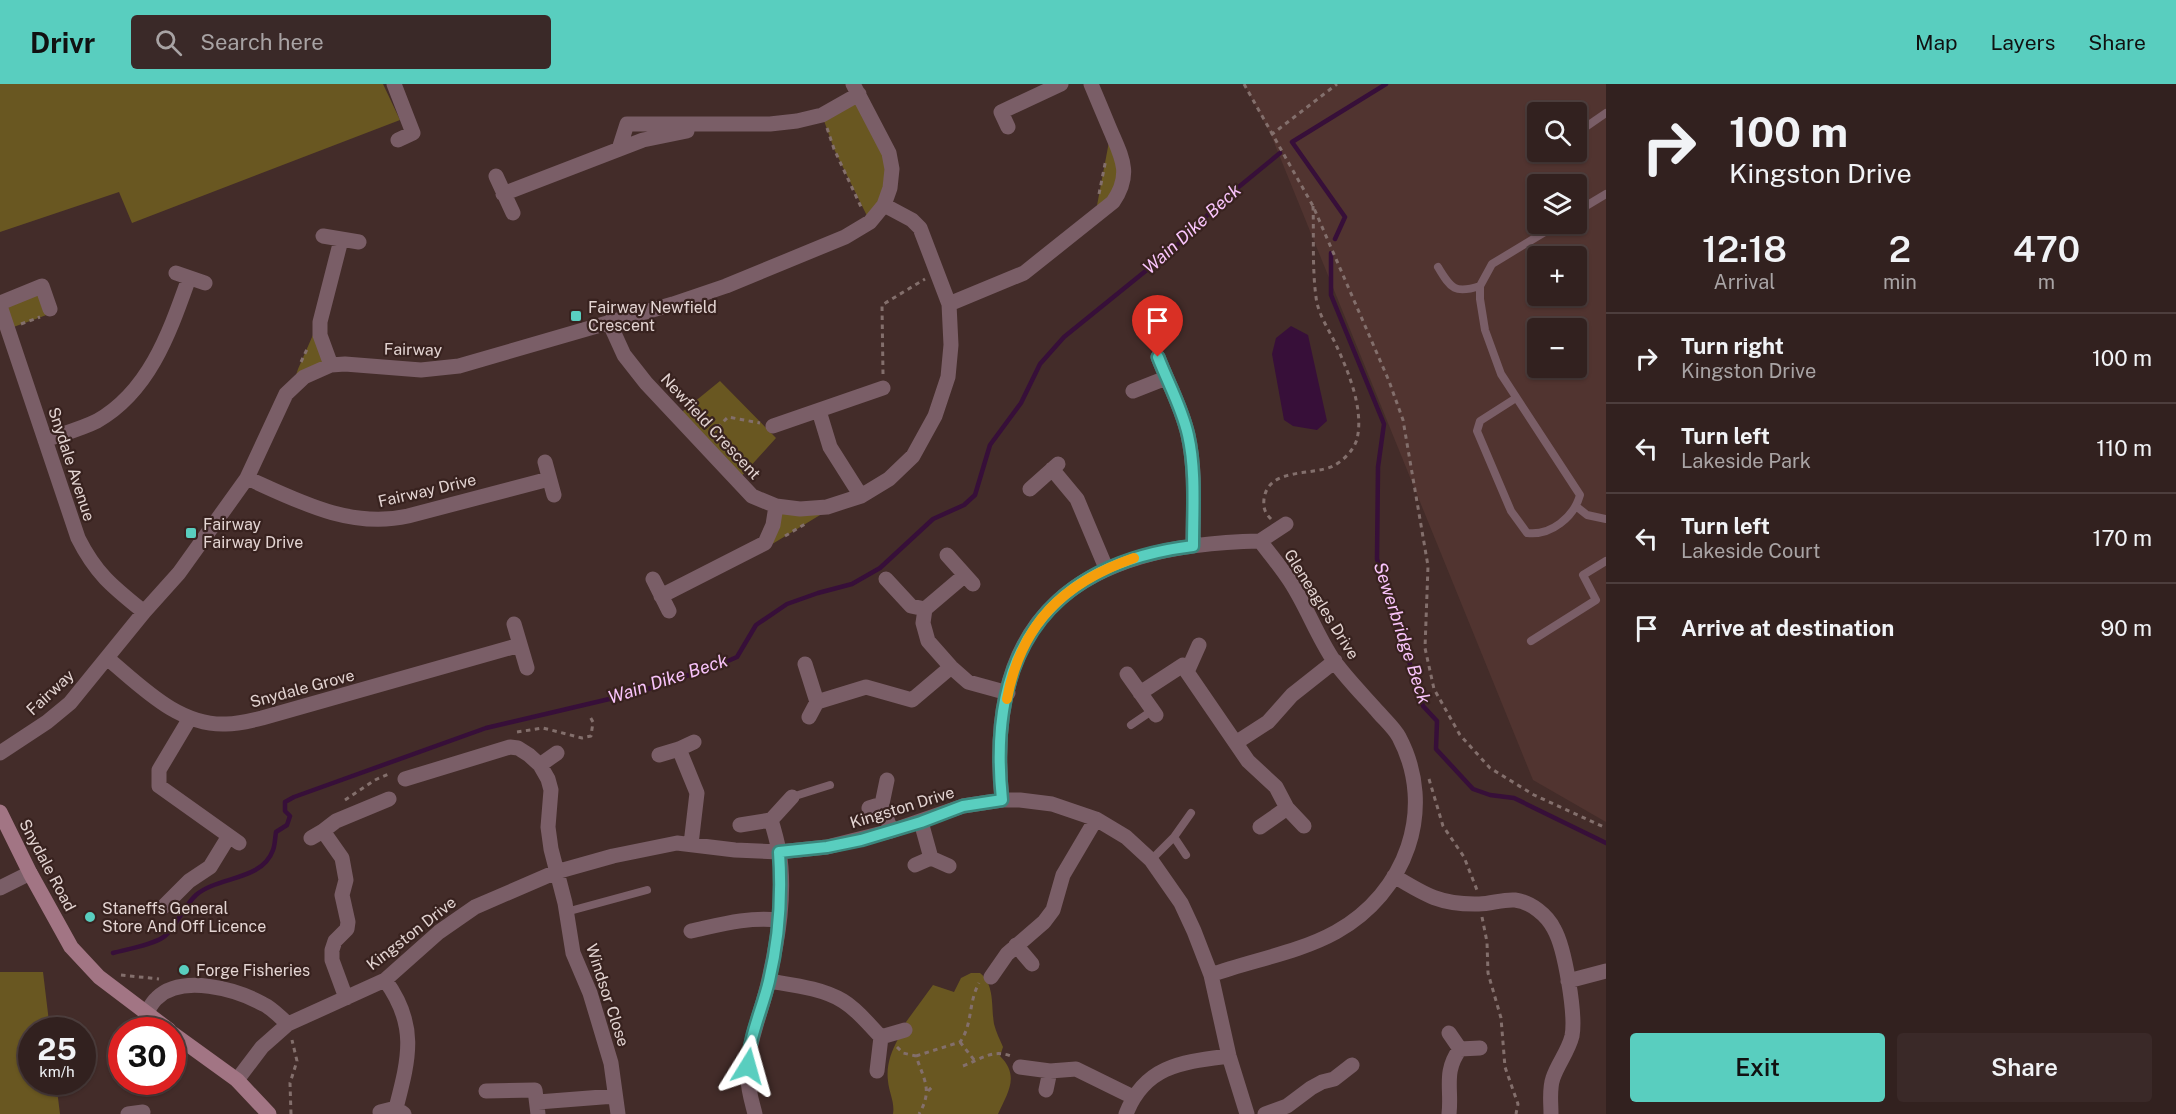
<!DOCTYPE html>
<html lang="en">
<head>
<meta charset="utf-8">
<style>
  :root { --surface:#32211f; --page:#3a2928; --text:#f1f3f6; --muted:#a8a3a4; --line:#4d3e3d; --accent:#59cebf }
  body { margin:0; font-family:"Public Sans",sans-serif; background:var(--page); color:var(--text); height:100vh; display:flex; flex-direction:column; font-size:22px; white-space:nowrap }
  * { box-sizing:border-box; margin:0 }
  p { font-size:20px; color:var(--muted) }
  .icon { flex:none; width:33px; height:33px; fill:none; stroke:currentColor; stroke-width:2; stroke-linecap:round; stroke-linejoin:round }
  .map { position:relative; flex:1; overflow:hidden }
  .panel { display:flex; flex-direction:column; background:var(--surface); width:570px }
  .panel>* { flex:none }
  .guide { background:#32211f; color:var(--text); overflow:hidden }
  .fabs { position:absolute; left:1527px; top:18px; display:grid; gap:12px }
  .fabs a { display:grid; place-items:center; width:60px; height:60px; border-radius:6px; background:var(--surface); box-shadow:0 2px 4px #0004,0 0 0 2px var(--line); font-size:30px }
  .speed { position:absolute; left:18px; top:933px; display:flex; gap:12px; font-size:30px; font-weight:700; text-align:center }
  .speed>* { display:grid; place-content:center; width:78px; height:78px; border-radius:50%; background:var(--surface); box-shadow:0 2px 4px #0004,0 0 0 2px var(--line); line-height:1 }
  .speed small { font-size:15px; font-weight:400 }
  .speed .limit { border:9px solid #d22; background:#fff; color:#111 }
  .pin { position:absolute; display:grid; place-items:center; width:51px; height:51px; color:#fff; margin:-62px -26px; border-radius:50% 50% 50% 0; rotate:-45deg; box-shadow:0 0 6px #0007 }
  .pin .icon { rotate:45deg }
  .me { position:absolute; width:66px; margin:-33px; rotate:8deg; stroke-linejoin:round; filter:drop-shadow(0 0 4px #0008) }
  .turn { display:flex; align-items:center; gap:21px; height:126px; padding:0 24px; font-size:27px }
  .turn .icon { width:78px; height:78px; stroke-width:2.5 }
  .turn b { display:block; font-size:42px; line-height:51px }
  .eta { display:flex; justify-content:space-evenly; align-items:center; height:102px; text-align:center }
  .eta b { font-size:36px; font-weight:600; line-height:42px }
  .primary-button { display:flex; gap:12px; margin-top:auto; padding:12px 24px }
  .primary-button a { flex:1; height:69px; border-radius:6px; background:var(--accent); color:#111; font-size:24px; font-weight:600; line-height:69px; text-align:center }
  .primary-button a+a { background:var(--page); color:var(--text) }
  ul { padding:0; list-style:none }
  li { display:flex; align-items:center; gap:18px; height:90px; padding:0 24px; border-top:2px solid var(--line) }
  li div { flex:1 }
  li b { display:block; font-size:22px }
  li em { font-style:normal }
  header { display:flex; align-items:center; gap:36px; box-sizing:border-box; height:84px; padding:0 30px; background:var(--accent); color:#111 }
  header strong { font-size:28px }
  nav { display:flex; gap:33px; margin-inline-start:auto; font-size:21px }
  .search { width:420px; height:54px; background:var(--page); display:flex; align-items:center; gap:15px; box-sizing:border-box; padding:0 21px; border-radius:6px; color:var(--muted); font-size:22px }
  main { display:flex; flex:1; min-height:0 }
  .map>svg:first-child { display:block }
  .built { fill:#513430; fill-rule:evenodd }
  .green { fill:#695721 }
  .water { fill:#370f39 }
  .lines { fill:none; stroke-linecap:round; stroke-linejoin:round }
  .stream { stroke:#370f39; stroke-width:4.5 }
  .path { stroke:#836f6c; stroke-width:3; stroke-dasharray:4.5 4.5; stroke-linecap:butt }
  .lane { stroke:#7a5e67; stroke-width:8 }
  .street { stroke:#7a5e67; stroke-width:15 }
  .secondary { stroke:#a27584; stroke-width:15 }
  .route-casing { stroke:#3a867c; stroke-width:15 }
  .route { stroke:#59cebf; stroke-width:10 }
  .slow { stroke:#f59e0b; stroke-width:10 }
  .poi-dot { fill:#59cebf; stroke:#38221f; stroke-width:2 }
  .labels { text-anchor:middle; stroke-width:4.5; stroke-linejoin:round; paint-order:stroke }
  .poi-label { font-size:16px; fill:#e3d4d2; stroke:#38221f; text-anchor:start }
  .street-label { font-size:16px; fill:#e3d4d2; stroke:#38221f }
  .water-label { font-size:18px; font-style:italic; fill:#f9c4fb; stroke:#38221f }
</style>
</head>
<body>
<header>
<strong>Drivr</strong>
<div class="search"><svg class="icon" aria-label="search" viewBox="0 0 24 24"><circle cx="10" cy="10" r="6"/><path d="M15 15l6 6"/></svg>Search here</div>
<nav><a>Map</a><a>Layers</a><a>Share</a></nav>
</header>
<main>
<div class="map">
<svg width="1606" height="1030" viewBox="0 0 1606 1030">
  <rect width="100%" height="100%" fill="#432c29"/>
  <path class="built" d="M1244,0H1606V738L1533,696L1271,51ZM1538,28H1576V68H1538ZM1538,100H1576V140H1538ZM1538,172H1576V212H1538ZM1538,244H1576V284H1538Z"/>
  <path class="green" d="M0,0H383L400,36L132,139L119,108L0,148Z
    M859,10L892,85L870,138L834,65L822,31Z
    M1111,47L1124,91L1095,132Z
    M42,202L52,229L8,245L0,222Z
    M316,244L331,281L292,303L298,285Z
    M720,297L776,354L738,396L677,332Z
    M776,422L825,428L769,462Z
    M0,888H43L50,946H32V998H56L60,1030H0Z
    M971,889H980C995,901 991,922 994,940C996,948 1000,956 1003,963L1000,972C1020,992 1008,1008 998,1030H893C895,1018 889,1009 888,997C886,982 891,968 898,955L910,951L906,938L933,901L954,908L961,894Z"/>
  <path class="water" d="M1291,242L1308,251L1327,337L1317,346L1293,342L1284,336L1272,270L1276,254Z"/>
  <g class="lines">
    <path class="stream" d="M1335,155L1345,133L1292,58L1386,0
      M1331,169V211L1384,340L1378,383L1377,475L1423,622L1437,637L1436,665L1473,705L1490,711L1514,714L1606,759
      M113,869C127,865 154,861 165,852C175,844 184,822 196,811C218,792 262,797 273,766C275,761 275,754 276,748L287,741L290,732L285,727V718L294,713L486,644L639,608L721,580L737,573L756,541L787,520L818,509L852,500L880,484L933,435L964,421L975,411L990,361L1021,319L1040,280L1064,253L1174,164L1224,115L1280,69"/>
    <path class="path" d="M1244,0L1313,122L1389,297L1403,336L1428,482L1425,564L1434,605L1460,651L1490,684L1534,711L1606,744
      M827,44L834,65L862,125
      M1271,51L1337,0
      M1099,110L1106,75
      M21,240L40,233
      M301,278L308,263
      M883,290L882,221L925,195
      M711,350L728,333L760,339
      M1271,435C1265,429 1263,424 1264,415C1268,383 1313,392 1333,382C1343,377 1354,366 1357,355C1364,326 1349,289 1337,263C1330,247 1318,231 1316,213C1312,183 1314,151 1313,122
      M785,452L805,440
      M517,648L543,644L582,654L591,652L593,638L589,631
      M1429,695L1443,742L1464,773L1477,806
      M345,716L375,696L391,689
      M1482,833L1487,858L1488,889L1501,934L1505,983L1518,1020L1516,1030
      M121,891L159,895
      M960,958L975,977
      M897,963L903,969L916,972C924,996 933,1006 919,1030
      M916,972L960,958C973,940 968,919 979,899
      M963,982C981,975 992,965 1011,972
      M928,1007L933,1002
      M291,1030L290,999L297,977L292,956"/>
    <path class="lane" d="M1577,49L1606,29
      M1576,128L1606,110
      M1438,183C1451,205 1455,210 1480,202
      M1516,314L1480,337L1477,347L1511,427L1527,449C1551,452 1574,433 1580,411L1501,290L1485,246L1480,215V202L1492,180L1558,140
      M1577,423L1587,431L1606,435
      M1531,557L1596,516L1583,491L1606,477
      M1131,641L1153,626
      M792,713L830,701
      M1174,753L1186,771
      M1151,776L1174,753L1191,729
      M566,828L647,806"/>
    <path class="street" d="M394,0L413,49L398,56
      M1008,43L1001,28L1061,0
      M619,65L627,40H770L797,37L822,31L859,10
      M496,92L513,129
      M503,110L643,56L687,47
      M323,152L359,158
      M176,189L205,199
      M0,219L42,202L50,225
      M949,220L1024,189L1113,118C1133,89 1121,72 1109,43C1103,29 1097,14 1091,0
      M0,222L78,454C96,490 113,503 144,528
      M609,238L624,271L646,299L752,412L776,422L800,425L827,423L861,412L889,395L913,372L935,332L948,293L951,261L949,220L920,144L912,136L884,121
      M1158,273C1168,299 1182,324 1188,351C1196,387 1193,426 1193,462
      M331,281L320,251V238L341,156
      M1133,307L1166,294
      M819,327L830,363L861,412
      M773,342L883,304
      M45,356C62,350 81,345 97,337C150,307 170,247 189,194
      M545,378L554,411
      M1052,385L1077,415L1106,484
      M247,394C298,417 350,445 408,432L549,395
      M1030,405L1058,380
      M947,471L973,500
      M965,491L925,525L923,539L928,557L951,583L968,598L1008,609
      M653,495L669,527
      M886,495L911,522L925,525
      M661,512L765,459L773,441L776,422
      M514,540L527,584
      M107,574C141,602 178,642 226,640C238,640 250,637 262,634L520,561
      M805,580L817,618L809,633
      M1187,588L1248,677L1276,703L1287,724L1304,742
      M1127,590L1156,631
      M1140,609L1183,581L1187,588L1199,561
      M817,618L866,603L912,616L951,583
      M190,634L159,686V702L239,759
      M1237,658L1268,638L1292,611L1335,577
      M679,665L697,709L691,760
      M0,669L47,638L70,619L144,528L179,489L247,394L286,310L304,293L331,281L345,280L421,286L459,282L673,220L726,202L845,153L870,138L884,121L890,104L892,85L889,69L853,0
      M659,671L679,665L694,658
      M540,681L557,669
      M405,695L510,663L518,664L529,671L540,681L548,695L551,706L548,743L551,765L565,819L573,869L590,909L611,979L618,1030
      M1002,716C983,527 1084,460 1260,457
      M882,720L891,747
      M869,724L882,720L887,696
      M921,738L931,774
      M740,741L771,736L792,713
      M1260,743L1287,724
      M323,747L336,737L389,715
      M311,754L323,747L342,774L346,796L342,811L348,838L347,845L335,857L332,866V876L346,914
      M915,781L931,774L949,782
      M1394,792C1425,811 1441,821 1479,820C1491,820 1503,815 1515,816C1531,818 1547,831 1554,845C1565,864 1576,931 1572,952C1568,968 1558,979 1553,994C1549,1005 1551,1018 1551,1030
      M0,804L30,789
      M163,823L189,797L210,783L229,752
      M691,847C723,840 746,833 779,836
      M1016,861L1032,880
      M1211,891C1252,876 1298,869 1336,848C1406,809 1437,725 1399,653C1394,644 1385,636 1379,629C1364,612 1347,595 1334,577C1317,552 1307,523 1290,497C1281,483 1270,470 1260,457L1286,440
      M991,893L1007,870L1044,838L1053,826L1063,791L1096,735
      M385,896C418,941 409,974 396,1024
      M769,897C792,901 822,904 843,917C858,926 869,941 881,953L877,987
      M1568,897L1606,887
      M146,930C149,925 152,918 157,914C182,890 236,905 263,920C272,924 280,933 288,940
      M1449,949L1460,965L1480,964
      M881,953L905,946
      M1020,983L1050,987L1076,985L1133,1013
      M237,996L262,963L288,940L385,896L439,848L475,823L556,788L613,772L677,759L735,766L779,768L827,763L891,747L963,722L1002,716H1020L1052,720L1096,735L1126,753L1151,776L1181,819L1194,847L1211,891L1229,972L1247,1030
      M1046,1006L1050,987
      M486,1007L535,1006L538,1030
      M538,1018L615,1012
      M380,1028L396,1024L404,1030
      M128,1030L143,1028
      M755,1030C752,1018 748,1006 748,994C746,959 762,929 769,895C778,855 786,809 779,767C777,757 774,746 771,736
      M1126,1030C1145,981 1183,978 1229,972
      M1265,1030L1287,1022L1311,1004L1322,998L1334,995L1352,981
      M1449,1030C1452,1005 1443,988 1460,965"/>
    <path class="secondary" d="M0,728L30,789L71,863L99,893L169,946
      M172,949L237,996L269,1030"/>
  </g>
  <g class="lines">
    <defs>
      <path id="route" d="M748,982C749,952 762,926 769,897C779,855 782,811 779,768L827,763L861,756L921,738L963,722L1002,716C987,571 1045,480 1193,462C1193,426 1196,386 1188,351C1182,324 1168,299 1158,273"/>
    </defs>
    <use href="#route" class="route-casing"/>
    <use href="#route" class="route"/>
    <path class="slow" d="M1007,615C1021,540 1063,499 1134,474"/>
  </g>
  <g class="poi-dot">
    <rect x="570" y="226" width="12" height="12" rx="3"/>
    <rect x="185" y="443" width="12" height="12" rx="3"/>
    <circle cx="90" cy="833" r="6"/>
    <circle cx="184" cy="886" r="6"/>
  </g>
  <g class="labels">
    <g class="poi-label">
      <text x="588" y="229">Fairway Newfield<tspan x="588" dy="18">Crescent</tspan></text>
      <text x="203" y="446">Fairway<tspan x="203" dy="18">Fairway Drive</tspan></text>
      <text x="102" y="830">Staneffs General<tspan x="102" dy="18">Store And Off Licence</tspan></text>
      <text x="196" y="892">Forge Fisheries</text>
    </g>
    <g class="street-label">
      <text transform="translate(413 265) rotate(1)" y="6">Fairway</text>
      <text transform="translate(711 342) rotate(47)" y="6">Newfield Crescent</text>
      <text transform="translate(72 380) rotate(72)" y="6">Snydale Avenue</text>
      <text transform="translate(427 406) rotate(-13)" y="6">Fairway Drive</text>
      <text transform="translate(1322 520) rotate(58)" y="6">Gleneagles Drive</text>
      <text transform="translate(302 604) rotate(-15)" y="6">Snydale Grove</text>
      <text transform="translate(50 608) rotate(-43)" y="6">Fairway</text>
      <text transform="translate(902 723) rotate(-17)" y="6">Kingston Drive</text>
      <text transform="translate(48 781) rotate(62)" y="6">Snydale Road</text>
      <text transform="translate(411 849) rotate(-38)" y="6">Kingston Drive</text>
      <text transform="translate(608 911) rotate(72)" y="6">Windsor Close</text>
    </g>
    <g class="water-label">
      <text transform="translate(1192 145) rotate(-42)" y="6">Wain Dike Beck</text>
      <text transform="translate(1402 549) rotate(72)" y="6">Sewerbridge Beck</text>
      <text transform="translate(668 595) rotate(-18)" y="6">Wain Dike Beck</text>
    </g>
  </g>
</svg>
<div class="fabs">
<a><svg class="icon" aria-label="search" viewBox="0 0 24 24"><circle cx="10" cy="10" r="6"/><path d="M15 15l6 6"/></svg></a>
<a><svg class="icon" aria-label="layers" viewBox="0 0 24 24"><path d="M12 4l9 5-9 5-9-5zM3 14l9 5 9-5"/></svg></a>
<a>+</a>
<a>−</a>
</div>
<div class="speed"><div>25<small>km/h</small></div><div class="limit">30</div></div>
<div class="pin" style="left:1158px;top:273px;background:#d93025"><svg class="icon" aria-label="arrive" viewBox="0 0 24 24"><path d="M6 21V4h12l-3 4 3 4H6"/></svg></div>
<svg class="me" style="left:748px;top:982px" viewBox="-20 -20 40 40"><path d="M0-17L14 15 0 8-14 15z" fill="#59cebf" stroke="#fff" stroke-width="4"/></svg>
</div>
<section class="panel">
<div class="guide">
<div class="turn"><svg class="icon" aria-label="right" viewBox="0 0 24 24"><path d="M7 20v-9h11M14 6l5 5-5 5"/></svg><div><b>100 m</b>Kingston Drive</div></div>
</div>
<div class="eta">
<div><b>12:18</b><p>Arrival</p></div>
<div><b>2</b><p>min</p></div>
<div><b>470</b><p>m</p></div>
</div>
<ul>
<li><svg class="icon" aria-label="right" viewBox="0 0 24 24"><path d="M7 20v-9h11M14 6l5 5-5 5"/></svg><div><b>Turn right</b><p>Kingston Drive</p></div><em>100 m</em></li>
<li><svg class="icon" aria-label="left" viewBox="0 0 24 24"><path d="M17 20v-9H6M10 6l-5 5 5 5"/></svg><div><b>Turn left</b><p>Lakeside Park</p></div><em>110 m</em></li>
<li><svg class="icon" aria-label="left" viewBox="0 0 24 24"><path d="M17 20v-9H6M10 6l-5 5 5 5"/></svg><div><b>Turn left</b><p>Lakeside Court</p></div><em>170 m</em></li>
<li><svg class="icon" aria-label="arrive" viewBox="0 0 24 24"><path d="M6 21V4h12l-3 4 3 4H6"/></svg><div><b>Arrive at destination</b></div><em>90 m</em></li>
</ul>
<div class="primary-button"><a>Exit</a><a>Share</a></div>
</section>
</main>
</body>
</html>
